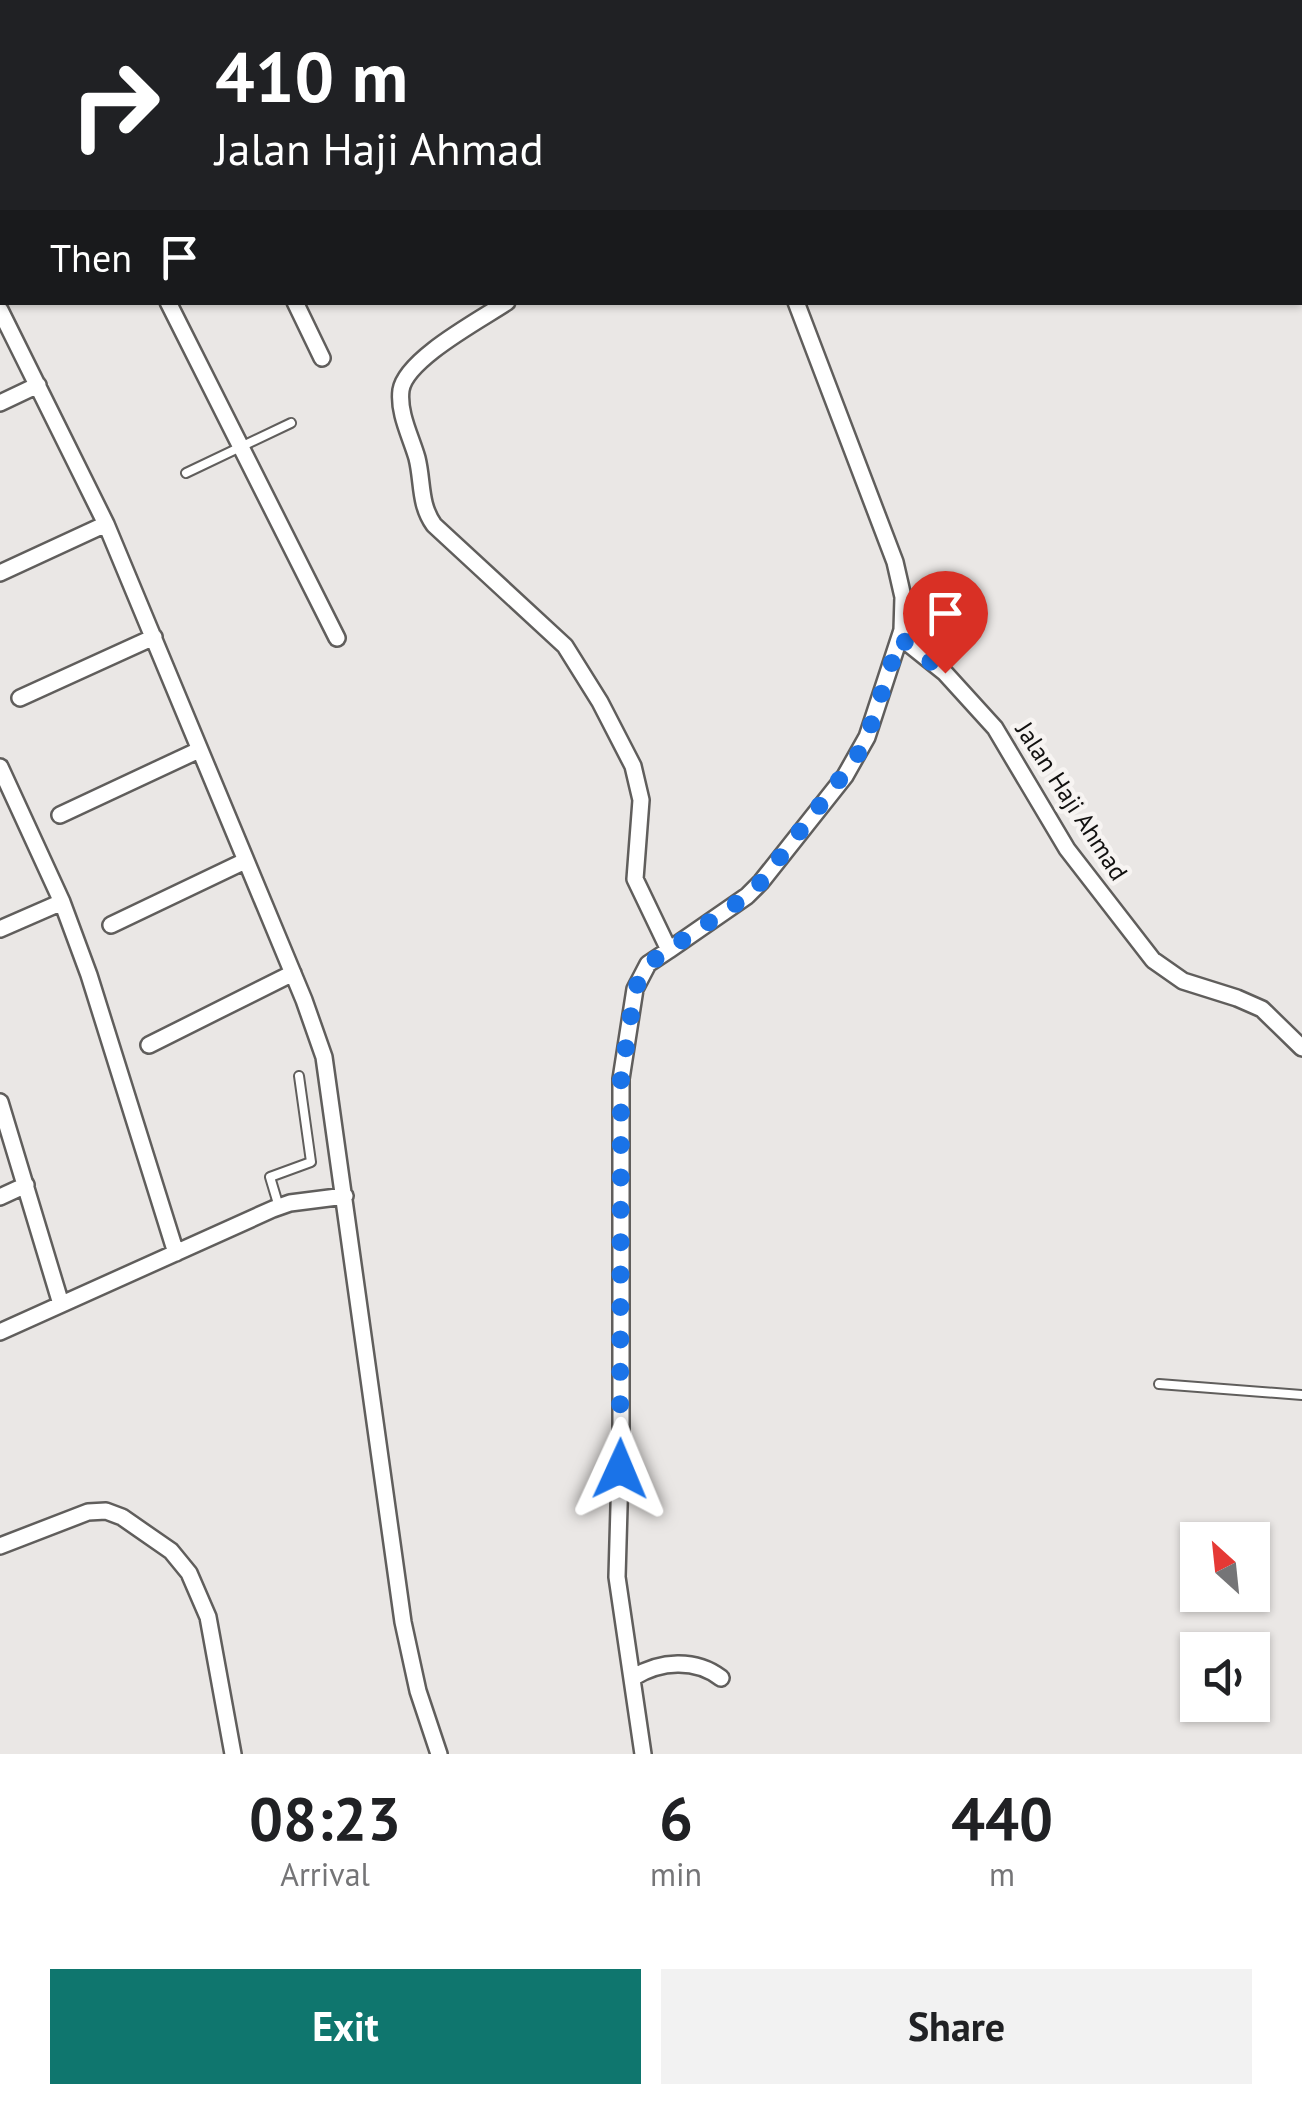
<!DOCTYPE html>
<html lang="en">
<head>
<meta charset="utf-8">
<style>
  :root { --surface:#fff; --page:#f2f2f2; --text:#202124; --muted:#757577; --accent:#0f766e }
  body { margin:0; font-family:"PT Sans",sans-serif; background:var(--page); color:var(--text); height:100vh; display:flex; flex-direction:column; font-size:38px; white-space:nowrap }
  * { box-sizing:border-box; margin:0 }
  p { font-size:32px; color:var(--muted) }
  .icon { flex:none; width:55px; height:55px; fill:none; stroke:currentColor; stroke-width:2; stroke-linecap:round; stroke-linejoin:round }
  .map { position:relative; height:1754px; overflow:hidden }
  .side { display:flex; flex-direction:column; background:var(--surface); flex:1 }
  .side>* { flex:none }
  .banner { position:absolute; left:0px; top:0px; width:1302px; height:305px; box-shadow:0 2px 8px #0004; background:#202124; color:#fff; overflow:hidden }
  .needle { width:65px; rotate:333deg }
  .fabs { position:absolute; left:1180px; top:1522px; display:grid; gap:20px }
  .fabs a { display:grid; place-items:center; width:90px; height:90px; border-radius:0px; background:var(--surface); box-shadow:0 2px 8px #0004; font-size:50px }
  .pin { position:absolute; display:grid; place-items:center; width:85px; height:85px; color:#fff; margin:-102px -42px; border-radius:50% 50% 50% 0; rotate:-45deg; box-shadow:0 0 10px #0007 }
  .pin .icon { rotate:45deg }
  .me { position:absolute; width:110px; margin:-55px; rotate:1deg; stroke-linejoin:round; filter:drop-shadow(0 0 8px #0008) }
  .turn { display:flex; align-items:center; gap:35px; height:210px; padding:0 50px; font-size:45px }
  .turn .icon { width:130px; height:130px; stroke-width:2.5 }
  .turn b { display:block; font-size:70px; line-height:85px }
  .then { display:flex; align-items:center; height:95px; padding:0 50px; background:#0003; gap:20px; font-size:38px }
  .eta { display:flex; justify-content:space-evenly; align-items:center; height:170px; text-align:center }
  .eta b { font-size:60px; font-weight:600; line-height:70px }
  .button { display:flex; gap:20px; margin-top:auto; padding:20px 50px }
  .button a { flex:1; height:115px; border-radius:0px; background:var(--accent); color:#fff; font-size:40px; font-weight:600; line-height:115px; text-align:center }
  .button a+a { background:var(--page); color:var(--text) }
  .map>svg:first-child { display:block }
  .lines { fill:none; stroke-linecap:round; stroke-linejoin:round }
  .lane-casing { stroke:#605e5c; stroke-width:12 }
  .street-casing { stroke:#605e5c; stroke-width:20 }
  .lane { stroke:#fff; stroke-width:8 }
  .street { stroke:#fff; stroke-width:15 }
  .route { stroke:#1a73e8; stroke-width:18; stroke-dasharray:0 32.4 }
  .labels { text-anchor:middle; stroke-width:9; stroke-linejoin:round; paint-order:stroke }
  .street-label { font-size:25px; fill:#121110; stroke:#f7f4f2 }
</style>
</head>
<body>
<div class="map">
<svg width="1302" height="1754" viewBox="0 0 1302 1754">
  <rect width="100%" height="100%" fill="#eae7e5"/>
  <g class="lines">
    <defs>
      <path id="lane" d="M186,473L291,423
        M279,1207L270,1177L311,1162L299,1076
        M1159,1384L1302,1395"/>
      <path id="street" d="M609,0L611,2
        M424,2L429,0
        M842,2L843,0
        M0,18L2,25
        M0,62L2,61
        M168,302L337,638
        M295,302L322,358
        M507,302C480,320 406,359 401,390C398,413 411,437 417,458C423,482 419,504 434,525L565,646L600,702L633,766L641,800L635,879L669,950L648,964L635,989L621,1079V1437L617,1577L643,1754
        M0,310L106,524L304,1000L324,1057L403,1622L418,1691L439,1754
        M0,403L38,385
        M0,573L106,524
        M900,637L945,673L995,728L1067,849L1153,960L1183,981L1237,998L1262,1009L1302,1048
        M20,698L154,637
        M0,767L62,902L89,975L176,1253
        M60,815L199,750
        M111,925L245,861
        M0,929L62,902
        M669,950L747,896L761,882L845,776L867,737L902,630L903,597L895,562L796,302
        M149,1045L293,973
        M0,1102L61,1304
        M0,1197L26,1185
        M0,1332L273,1209L290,1203L345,1196
        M0,1546L88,1512L106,1511L122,1517L171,1551L189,1573L208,1617L233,1754
        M634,1677C660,1661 695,1658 721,1678"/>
    </defs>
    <use href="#lane" class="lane-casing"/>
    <use href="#street" class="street-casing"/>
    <use href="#lane" class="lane"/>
    <use href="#street" class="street"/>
  </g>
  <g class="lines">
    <path class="route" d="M620,1469L621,1079L635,989L648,964L747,896L761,882L856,758L867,737L900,638L945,673"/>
  </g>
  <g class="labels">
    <g class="street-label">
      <text transform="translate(1072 801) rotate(57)" y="9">Jalan Haji Ahmad</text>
    </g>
  </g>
</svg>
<div class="fabs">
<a><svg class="needle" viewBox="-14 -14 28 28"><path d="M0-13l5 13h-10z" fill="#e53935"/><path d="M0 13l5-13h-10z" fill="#757577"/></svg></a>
<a><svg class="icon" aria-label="sound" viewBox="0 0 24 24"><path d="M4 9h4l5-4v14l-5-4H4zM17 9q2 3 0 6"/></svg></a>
</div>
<div class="pin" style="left:945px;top:673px;background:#d93025"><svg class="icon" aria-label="arrive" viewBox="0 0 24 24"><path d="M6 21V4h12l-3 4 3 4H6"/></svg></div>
<svg class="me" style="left:620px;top:1469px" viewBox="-20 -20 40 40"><path d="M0-17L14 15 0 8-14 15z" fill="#1a73e8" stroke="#fff" stroke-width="4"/></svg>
<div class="banner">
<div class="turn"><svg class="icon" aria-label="right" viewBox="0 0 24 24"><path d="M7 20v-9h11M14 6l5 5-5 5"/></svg><div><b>410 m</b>Jalan Haji Ahmad</div></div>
<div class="then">Then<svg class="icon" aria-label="arrive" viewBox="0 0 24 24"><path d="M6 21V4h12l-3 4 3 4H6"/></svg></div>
</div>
</div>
<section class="side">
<div class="eta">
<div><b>08:23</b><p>Arrival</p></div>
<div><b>6</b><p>min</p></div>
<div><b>440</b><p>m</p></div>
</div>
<div class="button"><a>Exit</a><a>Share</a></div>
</section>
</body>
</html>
